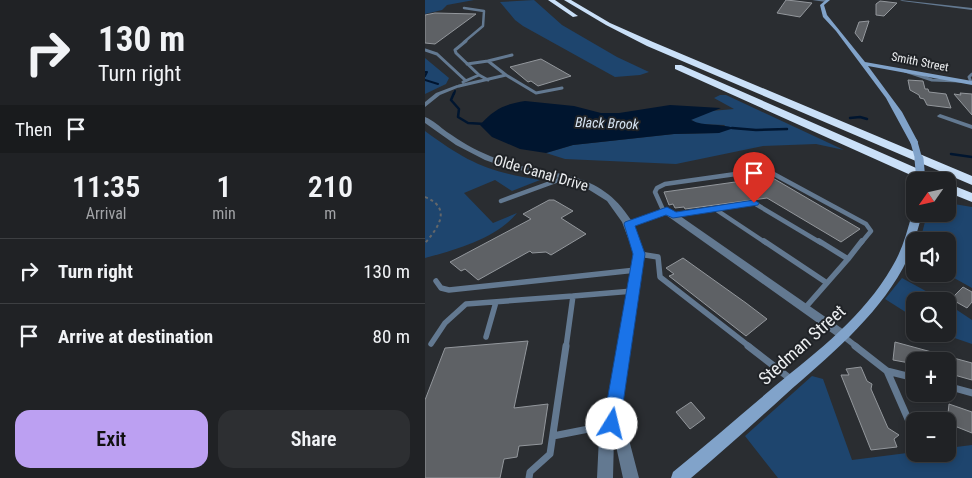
<!DOCTYPE html>
<html lang="en">
<head>
<meta charset="utf-8">
<style>
  :root { --surface:#202225; --page:#2d2f32; --text:#f1f3f6; --muted:#a2a4a7; --line:#3d3f42; --accent:#bca0f2 }
  body { margin:0; font-family:"Roboto Condensed",sans-serif; background:var(--page); color:var(--text); height:100vh; display:flex; flex-direction:column; font-size:19px; white-space:nowrap }
  * { box-sizing:border-box; margin:0 }
  p { font-size:16px; color:var(--muted) }
  .icon { flex:none; width:28px; height:28px; fill:none; stroke:currentColor; stroke-width:2; stroke-linecap:round; stroke-linejoin:round }
  .map { position:relative; flex:1; overflow:hidden }
  .sheet { display:flex; flex-direction:column; background:var(--surface); width:425px }
  .sheet>* { flex:none }
  .hud { background:#202225; color:var(--text); overflow:hidden }
  .needle { width:32px; rotate:236deg }
  .tools { position:absolute; left:481px; top:172px; display:grid; gap:10px }
  .tools a { display:grid; place-items:center; width:50px; height:50px; border-radius:10px; background:var(--surface); box-shadow:0 2px 8px #0003,0 0 0 1px var(--line); font-size:25px }
  .pin { position:absolute; display:grid; place-items:center; width:42px; height:42px; color:#fff; margin:-51px -21px; border-radius:50% 50% 50% 0; rotate:-45deg; box-shadow:0 0 5px #0007 }
  .pin .icon { rotate:45deg }
  .me { position:absolute; width:55px; margin:-28px; rotate:9deg; stroke-linejoin:round; filter:drop-shadow(0 0 4px #0008) }
  .turn { display:flex; align-items:center; gap:18px; height:105px; padding:0 15px; font-size:22px }
  .turn .icon { width:65px; height:65px; stroke-width:2.5 }
  .turn b { display:block; font-size:35px; line-height:42px }
  .then { display:flex; align-items:center; height:48px; padding:0 15px; background:#0003; gap:10px; font-size:19px }
  .eta { display:flex; justify-content:space-evenly; align-items:center; height:85px; text-align:center }
  .eta b { font-size:30px; font-weight:600; line-height:35px }
  .button { display:flex; gap:10px; margin-top:auto; padding:10px 15px }
  .button a { flex:1; height:58px; border-radius:15px; background:var(--accent); color:#111; font-size:20px; font-weight:600; line-height:58px; text-align:center }
  .button a+a { background:var(--page); color:var(--text) }
  ul { padding:0; list-style:none }
  li { display:flex; align-items:center; gap:15px; height:65px; padding:0 15px; border-top:1px solid var(--line) }
  li div { flex:1 }
  li b { display:block; font-size:19px }
  li em { font-style:normal }
  main { display:flex; flex:1; min-height:0 }
  .map>svg:first-child { display:block }
  .green { fill:#1e456e }
  .water { fill:#00152f }
  .lines { fill:none; stroke-linecap:round; stroke-linejoin:round }
  .stream-far1 { stroke:#00152f; stroke-width:2 }
  .stream { stroke:#00152f; stroke-width:2.5 }
  .building { fill:#5e6165; stroke:#93979c }
  .path { stroke:#64676a; stroke-width:2; stroke-dasharray:3 3; stroke-linecap:butt }
  .lane-far4 { stroke:#637991; stroke-width:2.5 }
  .lane-far3 { stroke:#637991; stroke-width:3 }
  .lane-far2 { stroke:#637991; stroke-width:4.5 }
  .lane-far1 { stroke:#637991; stroke-width:5.5 }
  .lane { stroke:#637991; stroke-width:7 }
  .street { fill:#637991; fill-rule:evenodd }
  .secondary { fill:#81a3ca; fill-rule:evenodd }
  .highway { fill:#cae0f8; fill-rule:evenodd }
  .secondary-bridge-far1 { stroke:#81a3ca; stroke-width:7 }
  .secondary-bridge { stroke:#81a3ca; stroke-width:9 }
  .route { fill:#1a73e8; stroke:#114b97 }
  .labels { text-anchor:middle; stroke-width:4; stroke-linejoin:round; paint-order:stroke }
  .far-street-label { font-size:12px; fill:#eceef0; stroke:#202327 }
  .far-water-label { font-size:14px; font-style:italic; fill:#d7e5f4; stroke:#202327 }
  .street-label { font-size:15px; fill:#eceef0; stroke:#202327 }
  .near-street-label { font-size:18px; fill:#eceef0; stroke:#202327 }
</style>
</head>
<body>
<main>
<section class="sheet">
<div class="hud">
<div class="turn"><svg class="icon" aria-label="right" viewBox="0 0 24 24"><path d="M7 20v-9h11M14 6l5 5-5 5"/></svg><div><b>130 m</b>Turn right</div></div>
<div class="then">Then<svg class="icon" aria-label="arrive" viewBox="0 0 24 24"><path d="M6 21V4h12l-3 4 3 4H6"/></svg></div>
</div>
<div class="eta">
<div><b>11:35</b><p>Arrival</p></div>
<div><b>1</b><p>min</p></div>
<div><b>210</b><p>m</p></div>
</div>
<ul>
<li><svg class="icon" aria-label="right" viewBox="0 0 24 24"><path d="M7 20v-9h11M14 6l5 5-5 5"/></svg><div><b>Turn right</b></div><em>130 m</em></li>
<li><svg class="icon" aria-label="arrive" viewBox="0 0 24 24"><path d="M6 21V4h12l-3 4 3 4H6"/></svg><div><b>Arrive at destination</b></div><em>80 m</em></li>
</ul>
<div class="button"><a>Exit</a><a>Share</a></div>
</section>
<div class="map">
<svg width="547" height="478" viewBox="0 0 547 478">
  <rect width="100%" height="100%" fill="#2a2d31"/>
  <path class="green" d="M0,0H49L22,5L17,10L0,14Z
    M109,0L137,25L192,57L224,72L215,75L190,77L98,26L90,20L75,2Z
    M0,58L24,78L21,84L0,94Z
    M295,95H301L419,150L391,144L338,146L251,164L140,159L121,153L148,145L249,134L294,133L300,125L273,124L265,119L286,111L309,109L289,98Z
    M0,131C42,162 63,172 115,180L87,191L70,180L39,193L68,223L92,213C72,238 30,250 0,258Z
    M523,203L547,207V288L522,274V241H495L502,214H522Z
    M477,278L519,301H490V318L460,299Z
    M523,304L547,320V344L518,334H522Z
    M387,376L398,379L427,460L490,452L522,454L523,448L547,445V478H353L320,436Z"/>
  <path class="water" d="M100,101L149,106L176,113H194L245,105L296,108L266,120C279,127 295,123 309,128L294,133L249,134L148,145L121,153L95,149L67,137L55,125C69,109 80,104 100,101Z"/>
  <g class="lines">
    <path class="stream-far1" d="M0,72H2L0,76
      M0,80L13,84
      M29,94L30,91"/>
    <path class="stream" d="M29,93L26,100L34,109L33,117L43,123L60,124
      M425,118L435,117L442,119
      M307,128L331,130L362,129
      M526,154L547,157"/>
  </g>
  <path class="building" d="M361,0L371,1L387,3L375,17L352,13Z
    M455,1L472,3L459,16L451,15V4Z
    M10,13L51,14L10,44L0,43V15Z
    M444,21L437,42L430,33L434,22Z
    M116,59L146,76L113,86L106,81L103,82L85,67Z
    M483,80L498,81L500,89H503L504,92L521,94L526,108L502,105L499,99L495,98L494,95L485,90Z
    M535,93L547,94V115L529,94L536,95Z
    M346,177L435,229L416,242L342,198L260,209L259,207L250,208L248,204L244,205L239,192Z
    M124,200H129L148,211L136,218L161,234L126,255L121,252L107,253L105,251L53,280L40,269L36,271L25,262L106,219L98,214Z
    M258,258L321,303L342,319L321,336L244,276L249,274L241,268Z
    M538,287L547,292V302L542,308L526,299Z
    M103,341L89,408L123,404L117,444L94,446L92,457L79,459L75,478H0V400L20,348Z
    M470,342L547,363V380L522,373V361H490V364L468,360Z
    M436,367L442,381L447,384L446,389L463,428L474,435L469,439L472,447L446,450L416,375H424L421,369Z
    M266,402L280,418L265,429L251,412Z
    M524,404L547,412V433L522,423Z"/>
  <g class="lines">
    <path class="path" d="M0,197C27,208 14,227 0,243"/>
    <path class="lane-far4" d="M39,8L59,11L58,26L39,42"/>
    <path class="lane-far3" d="M41,41L30,50L31,53L54,75L63,80
      M0,50L12,54L40,80
      M63,61L87,55
      M42,64L63,61L81,75
      M480,71L507,80L535,81
      M38,82L54,75
      M546,82L544,77L547,74
      M34,86L81,75L111,93L137,88"/>
    <path class="lane-far2" d="M76,201L139,178
      M290,209L341,243
      M239,212L230,192L232,188L240,184L332,171L345,172L441,224L446,231L436,243
      M248,215L329,203L396,243"/>
    <path class="lane-far1" d="M339,241L402,283
      M214,254L233,257L235,277L325,347
      M423,259L437,241
      M11,281L16,288L24,290L211,270
      M148,296L208,291
      M380,308L423,259L394,241
      M418,336L432,347
      M61,337L71,302
      M6,344L20,323L41,304L148,296L141,347"/>
    <path class="lane" d="M323,346L367,380
      M430,346L462,371L490,378
      M462,371L490,435
      M522,386L547,393
      M128,436L184,425
      M104,478L105,472L125,454L141,346"/>
    <path class="street" d="M387,0H402L403,1L401,2Z
      M475,0L547,8V10L477,1Z
      M32,85L37,86L15,95L0,107V102L11,93Z
      M515,114L547,125V129L513,117L512,116Z
      M0,117C8,120 15,127 22,132C35,141 50,150 65,156C118,179 170,163 206,220L239,209H245L422,332L424,335L422,338L418,340L414,338L241,215L209,226L219,254L195,422L202,432L214,478H198L189,437L188,478H172L174,437L180,424L209,254L197,222L182,201L158,186L127,176L83,168L60,160L31,145L0,123Z"/>
    <path class="secondary" d="M401,0H405L399,5L402,15L440,62L547,81V85L443,66L477,112L493,142L492,144H486L461,98L411,31L398,17L395,5Z
      M490,212V214H497C492,233 487,251 478,268C450,319 403,357 360,395C329,423 298,451 266,478H246L248,472C282,444 316,415 350,386C393,351 439,316 467,267C477,251 482,232 487,214Z"/>
    <path class="highway" d="M123,0H130L153,16L148,17Z
      M139,0H146L185,23L228,42L547,176V185L222,46L181,25Z
      M250,65H256L514,178L515,181H499L250,69Z
      M522,183L547,193V202L522,192Z"/>
    <path class="secondary-bridge-far1" d="M489,142L494,160"/>
    <path class="secondary-bridge" d="M494,159L496,181"/>
  </g>
  <path class="route" d="M329,200L334,203L333,205L248,218L241,215L210,226L220,254L195,424L193,429L187,432L181,429L178,424L208,254L199,224L200,222L242,207L251,212Z"/>
  <g class="labels">
    <g class="far-street-label">
      <text transform="translate(495 62) rotate(11)" y="4">Smith Street</text>
    </g>
    <g class="far-water-label">
      <text transform="translate(182 123) rotate(2)" y="5">Black Brook</text>
    </g>
    <g class="street-label">
      <text transform="translate(116 173) rotate(16)" y="5">Olde Canal Drive</text>
    </g>
    <g class="near-street-label">
      <text transform="translate(377 345) rotate(-42)" y="6">Stedman Street</text>
    </g>
  </g>
</svg>
<div class="tools">
<a><svg class="needle" viewBox="-14 -14 28 28"><path d="M0-13l5 13h-10z" fill="#e53935"/><path d="M0 13l5-13h-10z" fill="#a2a4a7"/></svg></a>
<a><svg class="icon" aria-label="sound" viewBox="0 0 24 24"><path d="M4 9h4l5-4v14l-5-4H4zM17 9q2 3 0 6"/></svg></a>
<a><svg class="icon" aria-label="search" viewBox="0 0 24 24"><circle cx="10" cy="10" r="6"/><path d="M15 15l6 6"/></svg></a>
<a>+</a>
<a>−</a>
</div>
<div class="pin" style="left:329px;top:203px;background:#d93025"><svg class="icon" aria-label="arrive" viewBox="0 0 24 24"><path d="M6 21V4h12l-3 4 3 4H6"/></svg></div>
<svg class="me" style="left:187px;top:424px" viewBox="-20 -20 40 40"><circle r="19" fill="#fff"/><path d="M0-13L10 11 0 6-10 11z" fill="#1a73e8"/></svg>
</div>
</main>
</body>
</html>
